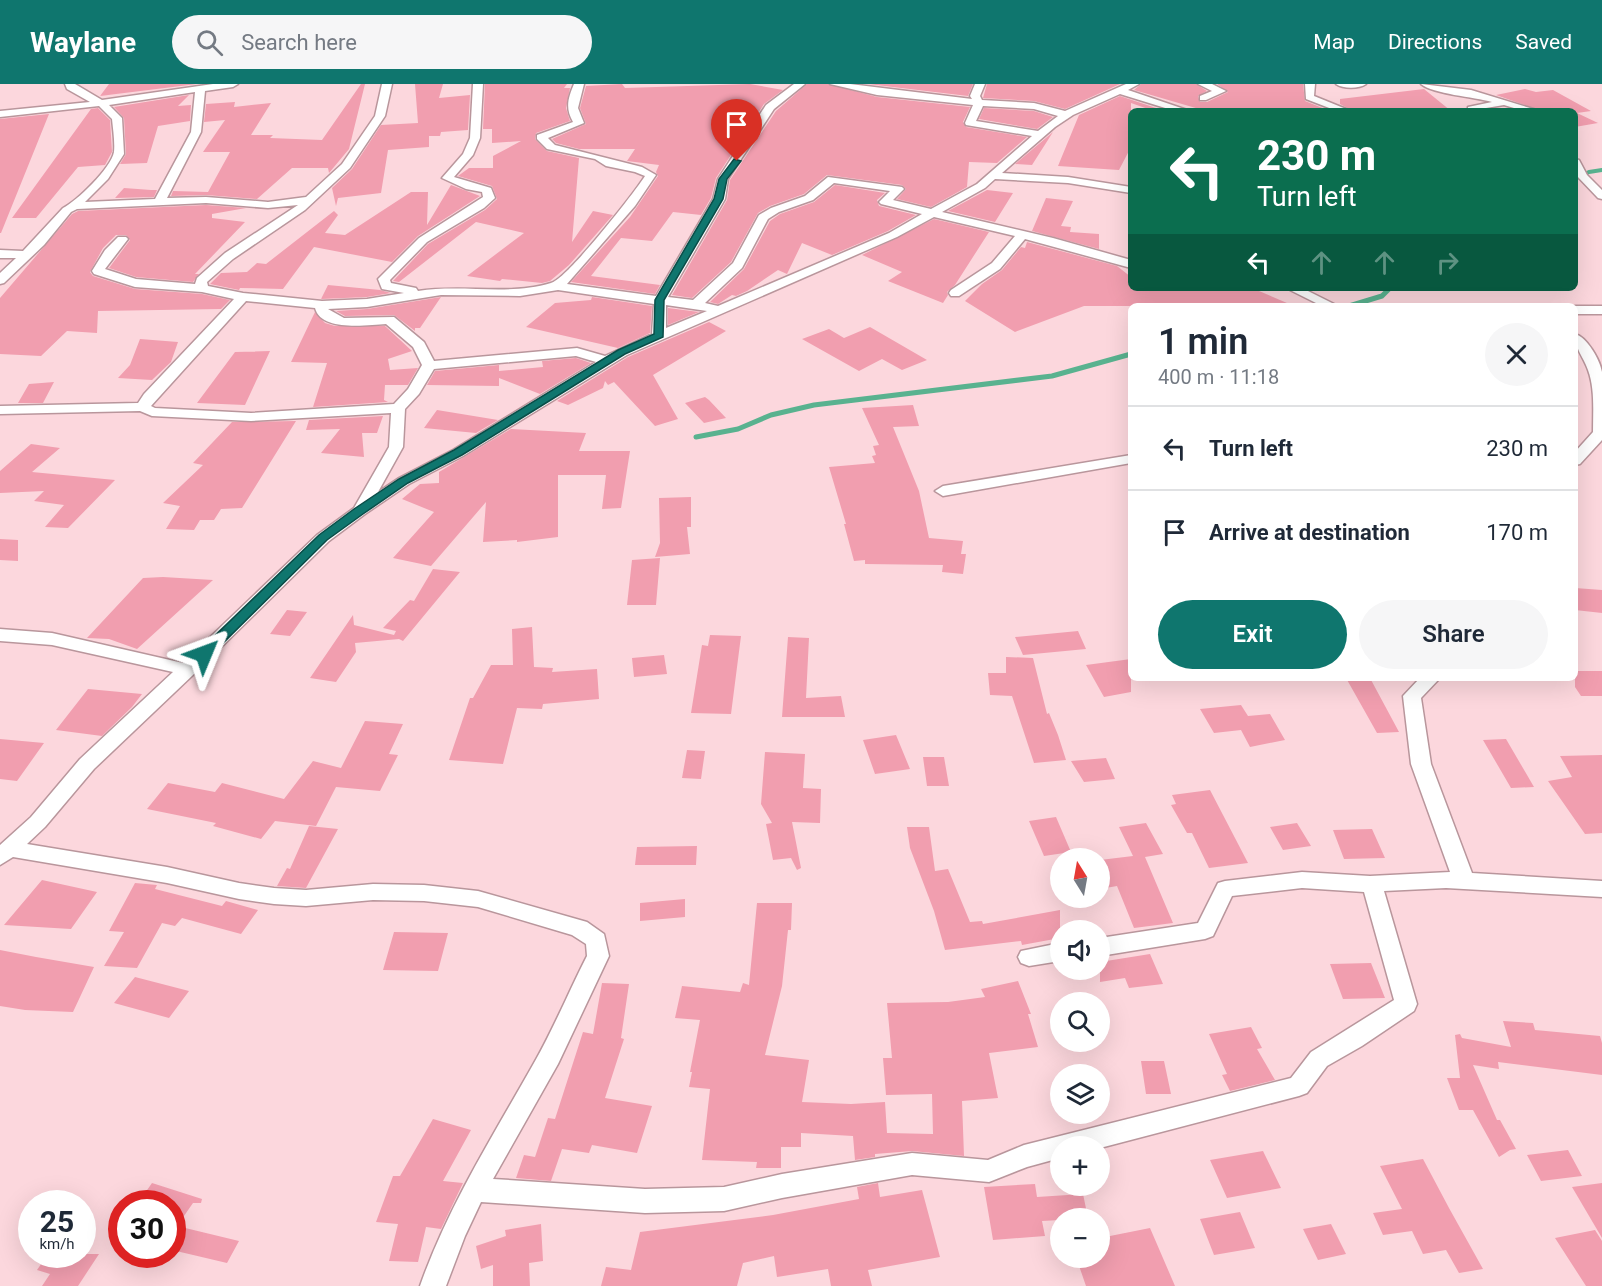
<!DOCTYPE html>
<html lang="en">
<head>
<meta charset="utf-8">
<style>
  :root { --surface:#fff; --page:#f6f6f7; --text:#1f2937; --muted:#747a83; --line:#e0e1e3; --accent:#0f766e }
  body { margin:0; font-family:Roboto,sans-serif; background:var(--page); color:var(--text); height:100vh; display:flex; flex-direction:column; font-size:22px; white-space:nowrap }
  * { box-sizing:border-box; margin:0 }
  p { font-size:20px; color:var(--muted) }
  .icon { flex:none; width:33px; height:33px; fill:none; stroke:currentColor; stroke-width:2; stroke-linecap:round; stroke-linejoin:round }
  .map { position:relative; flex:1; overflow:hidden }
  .drawer { position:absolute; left:1128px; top:219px; width:450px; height:378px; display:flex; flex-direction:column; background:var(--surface); border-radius:9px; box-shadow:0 6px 24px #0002 }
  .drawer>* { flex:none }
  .guide { position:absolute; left:1128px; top:24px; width:450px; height:183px; border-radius:9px; box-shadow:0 6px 24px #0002; background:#0b6e4f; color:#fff; overflow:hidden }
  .needle { width:39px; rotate:349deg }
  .controls { position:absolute; left:1050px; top:764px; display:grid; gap:12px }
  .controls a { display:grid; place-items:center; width:60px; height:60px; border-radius:50%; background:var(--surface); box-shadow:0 6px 24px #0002; font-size:30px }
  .speed { position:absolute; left:18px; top:1106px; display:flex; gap:12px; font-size:30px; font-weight:700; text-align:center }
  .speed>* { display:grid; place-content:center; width:78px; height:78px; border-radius:50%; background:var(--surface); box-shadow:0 6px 24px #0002; line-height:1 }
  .speed small { font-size:15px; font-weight:400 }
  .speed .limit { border:9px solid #d22; background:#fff; color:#111 }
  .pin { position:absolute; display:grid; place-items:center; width:51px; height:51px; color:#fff; margin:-62px -26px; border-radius:50% 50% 50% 0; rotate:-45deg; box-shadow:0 0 6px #0007 }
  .pin .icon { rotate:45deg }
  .me { position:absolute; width:66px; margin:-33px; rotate:46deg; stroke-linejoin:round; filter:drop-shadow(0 0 4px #0008) }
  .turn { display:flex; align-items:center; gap:21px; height:126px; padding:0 30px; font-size:27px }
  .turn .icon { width:78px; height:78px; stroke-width:2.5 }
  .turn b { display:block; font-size:42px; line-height:51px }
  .lanes { display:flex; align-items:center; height:57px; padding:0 30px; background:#0003; justify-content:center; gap:30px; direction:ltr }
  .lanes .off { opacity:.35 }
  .round { display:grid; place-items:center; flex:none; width:63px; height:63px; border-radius:32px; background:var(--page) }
  .headline { display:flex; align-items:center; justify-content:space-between; height:102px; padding:0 30px }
  h1 { font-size:36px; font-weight:600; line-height:45px }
  .cta { display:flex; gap:12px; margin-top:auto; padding:12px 30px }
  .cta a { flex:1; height:69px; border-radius:36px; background:var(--accent); color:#fff; font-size:24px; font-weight:600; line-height:69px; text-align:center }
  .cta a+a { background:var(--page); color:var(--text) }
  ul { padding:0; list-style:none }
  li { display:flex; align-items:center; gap:18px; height:84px; padding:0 30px; border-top:2px solid var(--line) }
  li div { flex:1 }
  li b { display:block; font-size:22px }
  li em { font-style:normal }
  header { display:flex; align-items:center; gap:36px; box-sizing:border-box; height:84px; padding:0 30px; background:var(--accent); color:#fff }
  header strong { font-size:28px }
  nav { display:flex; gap:33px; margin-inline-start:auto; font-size:21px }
  .search { width:420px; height:54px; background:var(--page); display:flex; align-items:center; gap:15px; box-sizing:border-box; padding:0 21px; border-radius:33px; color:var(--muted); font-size:22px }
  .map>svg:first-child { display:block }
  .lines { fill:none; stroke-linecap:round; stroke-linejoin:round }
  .stream-far1 { stroke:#59b28f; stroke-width:4 }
  .stream { stroke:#59b28f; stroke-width:5 }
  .building { fill:#f19eaf }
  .street-casing { stroke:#b9969c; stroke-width:3 }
  .street { fill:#fff; fill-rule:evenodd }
  .route { fill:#0f766e; stroke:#0a4d48; stroke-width:1.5 }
</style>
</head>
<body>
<header>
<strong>Waylane</strong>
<div class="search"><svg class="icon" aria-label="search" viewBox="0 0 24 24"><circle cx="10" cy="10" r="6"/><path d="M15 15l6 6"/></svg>Search here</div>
<nav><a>Map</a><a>Directions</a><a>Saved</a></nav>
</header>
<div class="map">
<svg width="1602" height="1202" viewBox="0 0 1602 1202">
  <rect width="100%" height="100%" fill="#fcd7dd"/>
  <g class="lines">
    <path class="stream-far1" d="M1575,95L1589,88L1602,86"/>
    <path class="stream" d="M1349,222L1382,212L1390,204
      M696,353L738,345L771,331L814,321L1052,292L1131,270"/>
  </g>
  <path class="building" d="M109,0H197L100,12Z
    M361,0H365L349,65L329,89L328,84H292L257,115L206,111L171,112L173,107L208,108L230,68H203L225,36L204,38L206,20L235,18L234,23L271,19L251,51H273L270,54L322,56Z
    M415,0H443L439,14L470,11L468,46L441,48L440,52H429V63L388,66L381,109L338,114L336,122L332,104L352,85L381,41L418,39Z
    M485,0H567L564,4H570L566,24L570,37L536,49L535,55L547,67L579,74L572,158L593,127L613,131L569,181L550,197L542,199L502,195L500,197L467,192L524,149L476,138L399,198L393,197L428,160L485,126L497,115L492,102L458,92L469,84H493V72L521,57L492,59V45H483Z
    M622,0L625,4L750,0L783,6L764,20L716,94L711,114L701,131L673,128L652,157L621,154L591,192L660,201L655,210L571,198L630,133L658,92L656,88L659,81L627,77L635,65H579L556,59L552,55L586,40L580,24L586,2Z
    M807,0H828L877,13L970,23L963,38L966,43L1027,53L997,79L969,78L967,103L931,123L897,115L906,105L902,101L827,91L804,110L770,122L758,129L731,178L692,214L672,211L727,116L730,96L776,27Z
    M868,0H973L968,12Z
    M987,0H1120L1065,25L1034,17L983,14Z
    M1141,0H1196L1207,7L1198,12L1200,18H1207L1228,8L1217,0H1303L1305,17L1325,25L1324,27H1206L1134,6Z
    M1424,5L1451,27H1353L1340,20V15Z
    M1525,5L1536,8L1553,6L1591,27L1577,29L1598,39L1575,43V27H1542L1496,11Z
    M189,11L178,22L191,21L190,37L158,42L147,79L120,80L126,70L124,34L114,23Z
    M1120,12L1156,24L1151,26L1131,19V63L1119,86L1058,82L1079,31Z
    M98,24L110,36L112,68L105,81L78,83L36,134H12L91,25Z
    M984,24L1034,27L1053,33L1037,45L979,35Z
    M49,30L1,149H0V35Z
    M1053,48L1032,81L1015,80Z
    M451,101L480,112L418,152L392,178L314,163L283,205L240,204L239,206L210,200L221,189L247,188L257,179L266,180L334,127L338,131L325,149L345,151L411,108H428L427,141Z
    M835,101L885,109L877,116L879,122L916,131L888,147L832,171L802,159L787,190L778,186L747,207L736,212L732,211L718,220L710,218L744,185L770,137L780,130L814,118Z
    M124,104L151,106H157L154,113L115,114Z
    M987,106L1013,109L995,138L948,127Z
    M1046,114L1073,117L1061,142L1071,143L1070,148L1099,150V165L1032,147Z
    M206,121L246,124L212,130V134L245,138L195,190H199L193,198L136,193L109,184L130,156L126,151H116L103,164L90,188L93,192L135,205L202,210L230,216L221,225L98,227L97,249L67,247L41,272L0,270V214L72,130L78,127Z
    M934,135L989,148L955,201L947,208L948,211L943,219L888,197L902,188L862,171Z
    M1027,158L1117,182L1131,193V204H1252L1294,222H1084L1015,248L965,217L982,200L1002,186L1021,163L1025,164Z
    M328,201L380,206L391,209L367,213L321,215Z
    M441,213L420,244H415V247L394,231L345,232L336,227L367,225Z
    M592,213L652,222L650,249L618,264L526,243L555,219L591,216Z
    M668,224L699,228L668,241Z
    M315,228L325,239L335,242H385L412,267L388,275L390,286L418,284L408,301H385L384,316L388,318L313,323L327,279L291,278Z
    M709,238L726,247L653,291L678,335L655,342L614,298L608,301L605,297L603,304L568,321L557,317L628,273Z
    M870,243L927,276L902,286L882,275L859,287L802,255L829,245L844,254Z
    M140,255L178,258L171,278L152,296L118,294L130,281Z
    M270,267L245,321L197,319L235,268Z
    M576,274L591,279L540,310L499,294V302L427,301L435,287L499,281V287L543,283L542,277Z
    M54,298L43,319H18L29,300Z
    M705,313L709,316L726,334L704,339L685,319Z
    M913,321L919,342L893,343L919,407L929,454L963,457L961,470H966L963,490L942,488L943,481L865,480V476L854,477L844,440H846L829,383L875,379L872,372L876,371L873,362L879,361L862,324Z
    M437,326L498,336L476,349L424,344Z
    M383,332L377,349H362L364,373L321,369L340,345L306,346L309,336Z
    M296,337L242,424L221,425L214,436H200L194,446L166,445L180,422L163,419L203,381L193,379L232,338Z
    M511,345L586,349L579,367H630L621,424L602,425L606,391H558V453L517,458V456L483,458L486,418L431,482L393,474L434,428L402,415L420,400L439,399V388Z
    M31,360L60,364L32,388L115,396L68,444L45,443L64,421L34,417L44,407L0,409V387Z
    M691,413V443H687L690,470L655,473L660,459L659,414Z
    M0,455L18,456V477L0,476Z
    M660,474L656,521H627L632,476Z
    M433,485L460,488L403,557L399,555L355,559L356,568L336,598L310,594L353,531L354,541L394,551L396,547L383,544L410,516L414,517Z
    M163,493L213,496L137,565L109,555L87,554L143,494Z
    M1575,504L1602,506V529L1575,526Z
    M287,526L307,528L290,552L270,550Z
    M532,543L534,583L553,584L552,588L597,585L599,615L543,620L542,625L517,624L503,680L449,676L470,614H473L491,581H513L512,545Z
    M1078,547L1086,565L1023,571L1015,553Z
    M710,551L741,552L731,630L691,629L702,561L708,562Z
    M788,553L809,554L806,614L841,612L845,633H782Z
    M664,571L667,590L634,593L632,574Z
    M1006,573L1033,574L1047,630L1049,629L1058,651L1066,676L1034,679L1012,612L990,611L988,589H1006Z
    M1131,575V608L1104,613L1086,581Z
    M1575,587H1602V612H1581L1575,603Z
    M1346,594H1370L1399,648L1377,649Z
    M88,605L142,610L132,623L102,652L56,646Z
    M1241,621L1248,632L1270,630L1285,656L1250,663L1241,646L1214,649L1200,625Z
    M365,637L403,640L389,670L398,671L380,707L336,703L316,742L275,737L261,755L213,742L216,739L147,725L168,699L215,708L222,699L284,715L313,677L341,684Z
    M896,651L910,685L875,690L863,656Z
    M0,655L44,659L17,697L0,695Z
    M1506,655L1534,703L1511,704L1483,656Z
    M687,666L705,667L701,695L682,694Z
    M765,668L805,670L803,704L821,705L820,739L792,738L801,784L797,786L791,774L773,776L766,740L772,739L761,720Z
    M1602,671V749L1585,750L1548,697L1572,693L1560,672Z
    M923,673H944L949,702H927Z
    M1106,674L1115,695L1084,698L1071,677Z
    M1210,706L1248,779L1209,784L1192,749H1187L1171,721L1176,720L1172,711Z
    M1056,733L1071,768L1044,772L1029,737Z
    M1146,739L1163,770L1145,773L1173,839L1134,844L1117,802L1100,805V776L1133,772L1119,743Z
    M1297,739L1311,762L1283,766L1270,743Z
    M309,742L338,745L306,804L277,802L287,784L290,785Z
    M907,743H929L935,787L948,785L970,838L982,837L983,840L1060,826V854L1022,861L1021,857L945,866L934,827L910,764Z
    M1372,745L1385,774L1344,775L1333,746Z
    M697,762L696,781H635L637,763Z
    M42,796L97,808L71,845L4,841Z
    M135,799L157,801L155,805L222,822L226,817L258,826L241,850L182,834L175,842L162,839L137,884L104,882L124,848L109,847Z
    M685,815V833L640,837V819Z
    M757,819H792L791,846H788L782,902L765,971L809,976L802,1018L851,1020L885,1018L887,1049L933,1050L932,1010L886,1011L883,974H892L887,919L948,918L985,913L981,905L1018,897L1031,930H1028L1038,963L989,969L998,1014L962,1017L964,1072L912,1067L875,1070V1073L855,1076L853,1052L801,1049V1063H781V1084H756L757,1078L702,1076L710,1005L689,1003L692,988H690L700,936L675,934L682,902L740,908L743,899L749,901Z
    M394,848L448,849L438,887L383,886Z
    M0,866L36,873L94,883L73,928L25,926L0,922Z
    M1150,870L1163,900L1129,904L1125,894L1100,898V878Z
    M1371,879L1385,914L1343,915L1330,880Z
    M135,893L189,907L169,934L114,919Z
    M602,899L629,900L621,954L624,955L605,1014L652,1022L637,1069L592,1061L589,1069L562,1065L551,1097L516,1094L524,1071L535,1073L548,1034L555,1035L583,948L593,950Z
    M1503,937L1533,939L1535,946L1600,952L1602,959V991L1498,978L1499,985L1473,981L1497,1036H1500L1516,1065L1510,1066L1499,1073L1473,1026H1459L1447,994H1460L1455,951L1460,950L1462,954L1511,963Z
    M1251,943L1262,964L1257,965L1275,996L1230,1007L1222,991L1227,990L1209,950Z
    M1141,977H1164L1171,1010H1146Z
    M433,1035L471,1046L443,1097L463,1099L441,1145L426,1143L418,1178L389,1177L398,1140L376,1138L393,1092H400Z
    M1568,1066L1582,1092L1541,1097L1527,1071Z
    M1263,1067L1281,1104L1227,1114L1210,1076Z
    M1423,1075L1449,1124L1483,1185L1459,1189L1446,1166L1423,1170L1412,1147L1383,1151L1373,1129L1402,1125L1380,1082Z
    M152,1099L202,1115L201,1119H193L177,1142L239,1157L227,1179L172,1166V1119H138Z
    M878,1099L880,1113L922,1106L940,1173L868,1186L872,1202H831L828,1185L777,1193L774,1172L743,1179L737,1202H601L606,1183L631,1186L640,1148L773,1131L859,1115L857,1103Z
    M1602,1099V1154L1572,1103Z
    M1035,1100L1037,1113L1083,1110L1088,1134H1060V1136L1042,1137L1045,1152L993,1156L984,1103Z
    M1240,1128L1255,1164L1214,1171L1200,1135Z
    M541,1140L543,1177L529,1179L530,1202H493V1181L481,1185L476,1162L506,1152L505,1146Z
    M1331,1140L1346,1170L1318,1176L1303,1145Z
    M1150,1144L1175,1202H1086L1077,1176L1100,1173V1154Z
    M1595,1146L1602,1157V1202H1586L1555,1154Z
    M48,1170H99L78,1202H42L50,1190L37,1186Z"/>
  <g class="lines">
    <defs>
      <path id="street" d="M65,0H75L102,16L213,0H238L233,3L205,7L201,48L167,114L206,113L268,118L306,113L342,80L375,32L382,0H392L385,32L350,84L305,126L233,175L207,198L208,202L243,209L322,217L367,215L404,209L382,205L378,195L419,154L483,113L482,108L466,105L442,94L463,70L470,54L473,0H483L480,54L473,71L454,93L491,104L495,114L484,124L427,158L390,196L391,199L416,204L418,207C462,200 509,212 551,199C567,195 634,109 645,92L635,88L606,82L595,75L547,65L537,55V51L573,38C565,24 568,14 574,0H584L578,24L584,39L548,54L555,61L642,83L656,91L635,122L567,200L656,212L713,115L718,95L766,21L794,0H805L774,25L728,95L725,115L668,213L693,216L733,179L759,131L771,124L805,112L828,93L902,103L904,105L893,116L931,125L977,100L1032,52L966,41L965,39L973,21L877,11L830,0H850L972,15L970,12L975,0H985L980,12L982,16L1034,19L1065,27L1126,0H1139L1128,6L1190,27H1175L1120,10L1073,31L1055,43L1002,89L1068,93L1131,103V109L1068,99L995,95L985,104L942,128L1053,154L1131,176V184L1025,155L1000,185L959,212H951L949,209L951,206L992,179L1015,152L934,133L897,153L627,271L463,372L409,400L365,430L329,457L194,590L94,685L45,743L27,760L167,783L239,799L274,804L306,806L373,800L424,801L478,807L587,838L604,850L609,872L558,980L493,1095L645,1105L724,1103L782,1090L912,1069L988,1076L1024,1061L1291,994L1311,968L1394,916L1364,808L1302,804L1232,812L1213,852L1205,855L1100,872V854L1198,839L1218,799L1225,797L1302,788L1370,792L1450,788L1411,680L1403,612L1420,594H1440L1421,614L1431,680L1472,789L1602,797V813L1446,804L1384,807L1417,920L1414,927L1362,962L1327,982L1307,1009L1299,1012L1100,1064V1062H1060V1074L1027,1083L989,1098L912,1091L782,1114L724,1127L645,1129L481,1118L465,1152L446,1202H420C448,1122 493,1052 534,979C554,944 569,907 587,872L586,860L572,851L478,823L424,817L373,816L306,822L274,820L239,815L167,799L13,773L0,781V761L31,733L80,675L173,588L52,561L0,557V545L52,549L183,579L317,451L354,424L389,363L391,329L251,337L152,332L140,327L0,330V322L138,319L144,310L234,215L202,208L135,203L94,190L92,187L105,166L118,153H126L128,155L105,185L136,195L195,200L197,194L225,169L298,121L268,124L206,119L77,125L71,128L44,161L4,199L0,200V189L16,174H0V166L23,167L63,124C77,117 111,84 114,68C115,58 113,45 112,35L99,22L0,33V27L90,18L67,5ZM195,8L191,48L155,115L85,118L108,95L124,70L122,34L109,21ZM983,22L1034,25L1058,32L1038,47L976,37ZM834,99L890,107L879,118L881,120L922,130L889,149L718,222L705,219L742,184L768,135L779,128L813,116ZM558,206L654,220L652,250L605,272L577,264L434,277L424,258L394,233L344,234L328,225L367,223L441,211L520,212ZM246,217L315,224C321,248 367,241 386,240L413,263L422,281L408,305L394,320L251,329L155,324L151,322ZM666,221L707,227L666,244ZM576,272L596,278L453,366L399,394L378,408L403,363L405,325L419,310L434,285Z
        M1198,0H1212L1226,7L1206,16H1200V12L1212,7Z
        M1305,0H1315L1314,12L1351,27H1337L1306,15Z
        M1336,0H1366C1359,5 1343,5 1336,0Z
        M1421,0L1471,6L1540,27H1524L1504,21L1468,27V23L1492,18C1474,13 1433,10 1421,0Z
        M1575,75L1579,76L1587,91L1602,106V115L1598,114L1577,92Z
        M1286,204H1302L1338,222H1322Z
        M1575,222H1602V230H1575Z
        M1575,250C1587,253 1600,276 1602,288C1602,309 1602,334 1602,356L1580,380L1575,381V368L1593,348C1593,327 1595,305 1588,286C1583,272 1575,265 1575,250Z
        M1131,371V379L943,412L935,407L943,402Z
        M1060,859V877L1029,882L1021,879L1018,873L1021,867Z"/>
    </defs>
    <use href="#street" class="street-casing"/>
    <use href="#street" class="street"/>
  </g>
  <path class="route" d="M734,75L741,77L727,95L723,115L664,216L663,253L625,270L462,371L408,399L363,430L327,456L209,573H199L197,570L199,567L319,451L354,425L399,395L454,366L618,266L654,250L655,216L714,115L719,95Z"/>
</svg>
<div class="controls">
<a><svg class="needle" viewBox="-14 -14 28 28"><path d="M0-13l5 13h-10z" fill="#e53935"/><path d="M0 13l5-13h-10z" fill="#747a83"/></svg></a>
<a><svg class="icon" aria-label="sound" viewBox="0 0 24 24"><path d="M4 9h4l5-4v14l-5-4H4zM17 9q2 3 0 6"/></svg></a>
<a><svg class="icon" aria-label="search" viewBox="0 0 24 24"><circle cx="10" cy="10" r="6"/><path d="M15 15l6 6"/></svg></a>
<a><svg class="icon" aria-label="layers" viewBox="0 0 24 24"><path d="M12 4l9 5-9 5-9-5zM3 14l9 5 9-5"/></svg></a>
<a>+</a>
<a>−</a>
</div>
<div class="speed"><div>25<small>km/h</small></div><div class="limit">30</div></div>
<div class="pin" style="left:737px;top:77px;background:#d93025"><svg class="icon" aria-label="arrive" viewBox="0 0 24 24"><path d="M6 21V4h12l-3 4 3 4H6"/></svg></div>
<svg class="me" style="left:204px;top:570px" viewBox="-20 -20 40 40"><path d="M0-17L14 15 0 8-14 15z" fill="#0f766e" stroke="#fff" stroke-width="4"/></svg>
<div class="guide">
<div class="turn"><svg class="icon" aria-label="left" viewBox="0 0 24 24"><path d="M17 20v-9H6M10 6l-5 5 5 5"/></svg><div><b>230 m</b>Turn left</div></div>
<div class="lanes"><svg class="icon" aria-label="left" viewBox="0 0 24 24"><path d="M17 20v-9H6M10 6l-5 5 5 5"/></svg><svg class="icon off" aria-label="ahead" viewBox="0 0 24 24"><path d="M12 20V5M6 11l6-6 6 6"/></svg><svg class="icon off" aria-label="ahead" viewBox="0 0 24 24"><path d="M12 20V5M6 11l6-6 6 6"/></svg><svg class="icon off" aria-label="right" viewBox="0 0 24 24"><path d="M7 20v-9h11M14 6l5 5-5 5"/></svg></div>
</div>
<section class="drawer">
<div class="headline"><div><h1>1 min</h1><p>400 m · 11:18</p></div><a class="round"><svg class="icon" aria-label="close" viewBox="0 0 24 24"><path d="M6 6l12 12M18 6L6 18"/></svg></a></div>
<ul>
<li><svg class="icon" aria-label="left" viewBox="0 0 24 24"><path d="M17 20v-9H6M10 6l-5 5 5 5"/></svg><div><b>Turn left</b></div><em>230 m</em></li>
<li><svg class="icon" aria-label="arrive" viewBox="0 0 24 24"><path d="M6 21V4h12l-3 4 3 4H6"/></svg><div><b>Arrive at destination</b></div><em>170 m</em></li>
</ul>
<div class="cta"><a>Exit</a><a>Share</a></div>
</section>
</div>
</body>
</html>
